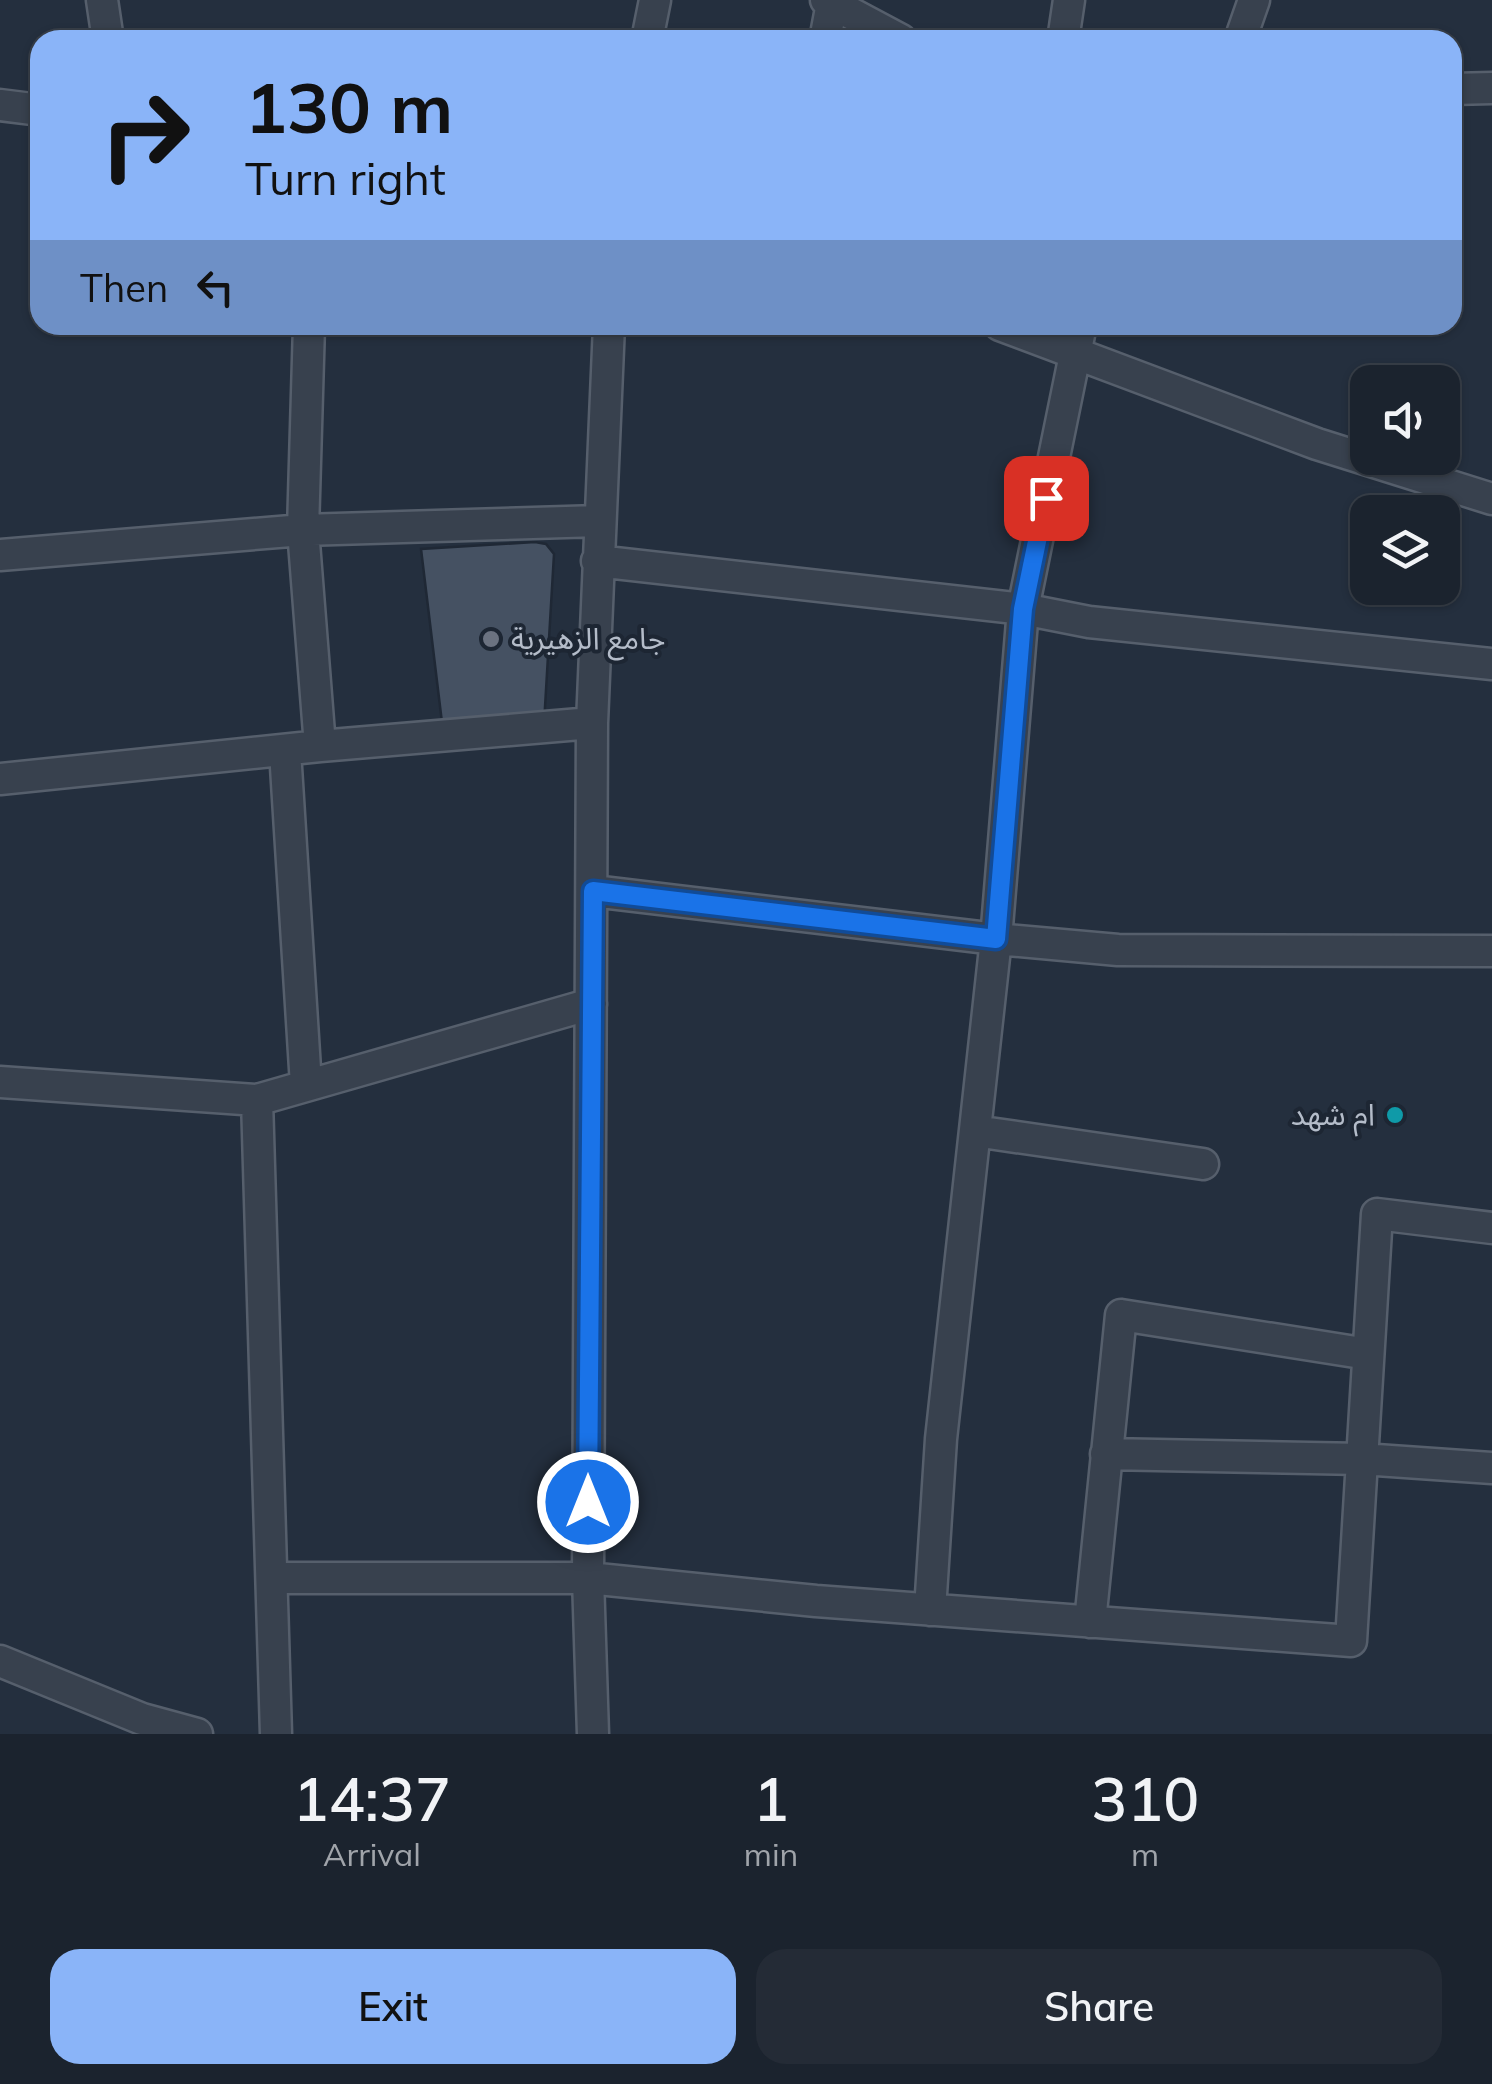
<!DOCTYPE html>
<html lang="en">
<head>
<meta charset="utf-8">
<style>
  :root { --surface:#1b232e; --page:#242b36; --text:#f1f3f6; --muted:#a0a4aa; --line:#39404a; --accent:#8ab4f8 }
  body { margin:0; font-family:Mulish,"Noto Sans Arabic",sans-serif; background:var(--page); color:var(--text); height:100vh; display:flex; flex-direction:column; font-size:38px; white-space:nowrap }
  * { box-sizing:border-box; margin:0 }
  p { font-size:32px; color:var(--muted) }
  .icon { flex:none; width:55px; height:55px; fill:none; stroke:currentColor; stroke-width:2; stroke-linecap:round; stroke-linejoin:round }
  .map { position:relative; height:1734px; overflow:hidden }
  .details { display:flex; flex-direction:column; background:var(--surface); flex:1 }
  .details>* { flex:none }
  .top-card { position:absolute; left:30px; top:30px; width:1432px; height:305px; border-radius:30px; box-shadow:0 2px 8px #0004,0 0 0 2px var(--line); background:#8ab4f8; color:#111; overflow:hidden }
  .buttons { position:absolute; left:1350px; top:365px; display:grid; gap:20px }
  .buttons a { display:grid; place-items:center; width:110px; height:110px; border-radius:20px; background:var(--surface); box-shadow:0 2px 8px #0004,0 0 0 2px var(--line); font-size:50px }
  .pin { position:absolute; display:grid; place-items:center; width:85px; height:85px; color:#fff; margin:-42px; border-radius:20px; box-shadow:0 5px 15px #0006 }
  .me { position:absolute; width:110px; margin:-55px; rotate:0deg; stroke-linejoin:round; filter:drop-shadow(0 0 8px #0008) }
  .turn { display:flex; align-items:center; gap:35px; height:210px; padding:0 50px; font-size:45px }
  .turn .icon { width:130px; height:130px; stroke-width:2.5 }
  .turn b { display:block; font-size:70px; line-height:85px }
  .then { display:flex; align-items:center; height:95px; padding:0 50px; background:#0003; gap:20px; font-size:38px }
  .eta { display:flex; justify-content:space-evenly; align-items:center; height:170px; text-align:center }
  .eta b { font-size:60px; font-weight:600; line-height:70px }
  .cta { display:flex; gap:20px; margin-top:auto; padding:20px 50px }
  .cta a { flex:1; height:115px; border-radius:30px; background:var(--accent); color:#111; font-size:40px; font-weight:600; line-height:115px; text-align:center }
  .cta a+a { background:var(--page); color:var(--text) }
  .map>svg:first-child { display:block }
  .building { fill:#455162; stroke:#1f2835; stroke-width:2.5 }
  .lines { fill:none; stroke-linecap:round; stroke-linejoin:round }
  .minor-casing { stroke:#565f6c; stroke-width:35 }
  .minor { stroke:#38414e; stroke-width:30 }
  .route-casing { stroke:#114b97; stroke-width:25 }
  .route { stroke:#1a73e8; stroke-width:18 }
  .worship-dot { fill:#6b7280; stroke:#1d2633; stroke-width:4 }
  .culture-dot { fill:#0f9aa8; stroke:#1d2633; stroke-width:4 }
  .labels { text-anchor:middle; stroke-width:8; stroke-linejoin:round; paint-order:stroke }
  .poi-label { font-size:30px; fill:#b4bcc9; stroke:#1d2633; text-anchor:start }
</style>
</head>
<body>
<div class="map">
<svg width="1492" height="1734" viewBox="0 0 1492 1734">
  <rect width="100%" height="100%" fill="#242f3e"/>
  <path class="building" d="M535,542L546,544L554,554L544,724L443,731L421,549Z"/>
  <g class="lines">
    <defs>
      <path id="minor" d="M102,0L108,40
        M826,0L901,40
        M647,40L655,0
        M825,40L832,3
        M1063,40L1069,0
        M1240,40L1254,0
        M1452,89L1492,88
        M0,105L40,110
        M309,325L303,530L320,746
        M1000,325L1317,444L1492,499
        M0,555L303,530L599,521
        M597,561L1023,609L1089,622L1492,664
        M285,751L306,1085
        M0,779L320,746L592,723
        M593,891L996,939L1118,950L1492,951
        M0,1082L257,1100L591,1004
        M257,1100L276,1734
        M975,1131L1203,1164
        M1106,1454L1362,1459L1492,1468
        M272,1578H588L816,1601L1351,1641L1377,1214L1492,1228
        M930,1610L941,1439L996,939L1023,609L1081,325
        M1090,1622L1121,1315L1368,1354
        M0,1661L142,1719L197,1734
        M593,1734L588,1578L592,723L609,325"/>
    </defs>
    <use href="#minor" class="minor-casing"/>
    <use href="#minor" class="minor"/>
  </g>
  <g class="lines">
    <defs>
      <path id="route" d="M588,1502L593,891L996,939L1023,609L1046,498"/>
    </defs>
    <use href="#route" class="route-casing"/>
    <use href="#route" class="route"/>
  </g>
  <circle class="worship-dot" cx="491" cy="639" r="10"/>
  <circle class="culture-dot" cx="1395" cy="1115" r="10"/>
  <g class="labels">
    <g class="poi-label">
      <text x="511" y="649">جامع الزهيرية</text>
      <text x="1375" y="1125" text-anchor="end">ام شهد</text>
    </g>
  </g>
</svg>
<div class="buttons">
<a><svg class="icon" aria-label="sound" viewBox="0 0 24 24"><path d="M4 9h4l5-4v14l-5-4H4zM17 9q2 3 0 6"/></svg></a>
<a><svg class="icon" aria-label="layers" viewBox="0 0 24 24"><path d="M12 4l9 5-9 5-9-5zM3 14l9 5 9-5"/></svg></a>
</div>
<div class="pin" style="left:1046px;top:498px;background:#d93025"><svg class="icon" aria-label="arrive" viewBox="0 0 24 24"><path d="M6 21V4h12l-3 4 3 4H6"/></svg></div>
<svg class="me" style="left:588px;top:1502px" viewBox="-20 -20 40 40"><circle r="17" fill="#1a73e8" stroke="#fff" stroke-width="3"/><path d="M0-11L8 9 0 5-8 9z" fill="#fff"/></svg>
<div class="top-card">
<div class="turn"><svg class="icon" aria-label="right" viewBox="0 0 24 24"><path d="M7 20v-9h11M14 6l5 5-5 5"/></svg><div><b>130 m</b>Turn right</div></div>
<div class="then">Then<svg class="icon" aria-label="left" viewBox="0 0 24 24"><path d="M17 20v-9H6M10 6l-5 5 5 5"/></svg></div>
</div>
</div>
<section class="details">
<div class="eta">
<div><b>14:37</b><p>Arrival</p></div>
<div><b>1</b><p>min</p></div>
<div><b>310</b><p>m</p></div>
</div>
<div class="cta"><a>Exit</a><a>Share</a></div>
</section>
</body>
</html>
